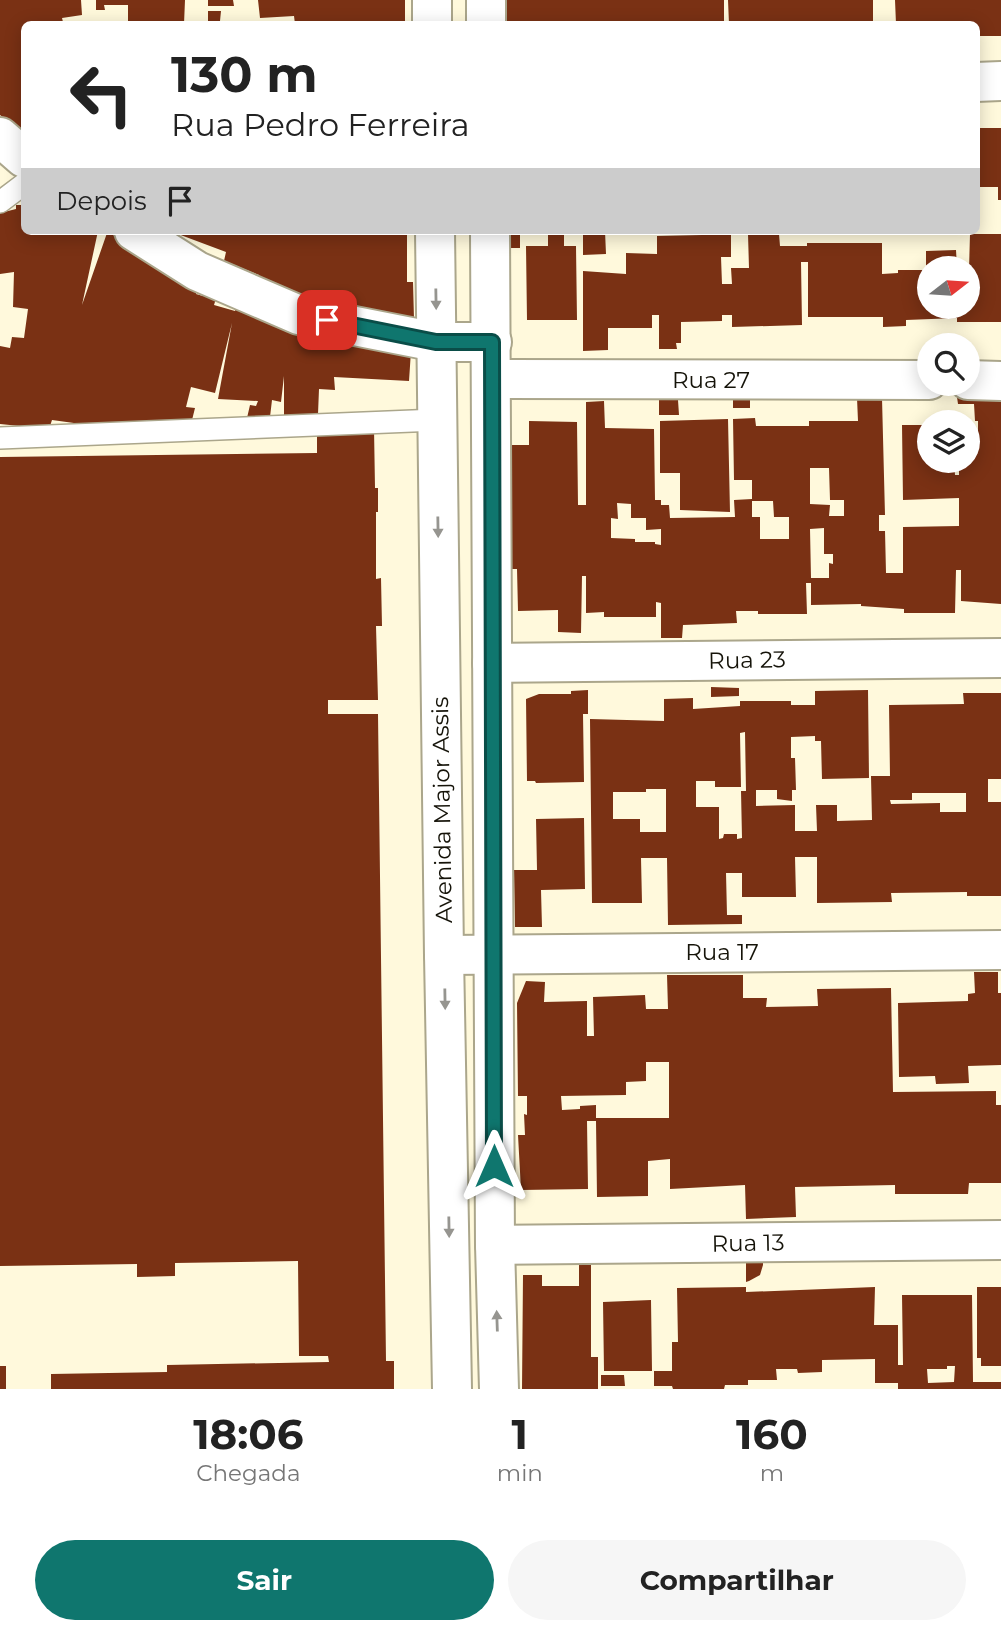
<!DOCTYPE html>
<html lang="pt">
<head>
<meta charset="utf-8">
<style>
  :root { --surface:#fff; --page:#f6f6f6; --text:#222; --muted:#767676; --accent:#0f766e }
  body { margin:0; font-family:Montserrat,sans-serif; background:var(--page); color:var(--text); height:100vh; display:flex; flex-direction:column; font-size:26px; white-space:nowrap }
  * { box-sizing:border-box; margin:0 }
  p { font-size:23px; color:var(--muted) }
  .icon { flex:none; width:38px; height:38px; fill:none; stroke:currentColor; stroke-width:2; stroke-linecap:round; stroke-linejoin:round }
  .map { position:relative; height:1389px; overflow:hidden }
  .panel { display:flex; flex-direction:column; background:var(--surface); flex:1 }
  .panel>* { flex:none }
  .guide { position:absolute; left:21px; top:21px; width:959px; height:214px; border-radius:10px; box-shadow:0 4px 18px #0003; background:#fff; color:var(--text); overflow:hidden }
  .needle { width:46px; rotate:73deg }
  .buttons { position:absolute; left:917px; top:256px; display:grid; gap:14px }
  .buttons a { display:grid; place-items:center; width:63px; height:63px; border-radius:50%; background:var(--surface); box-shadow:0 4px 18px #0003; font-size:35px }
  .pin { position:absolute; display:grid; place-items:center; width:60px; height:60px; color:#fff; margin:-30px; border-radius:14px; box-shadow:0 4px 10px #0006 }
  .me { position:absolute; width:77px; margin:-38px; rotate:0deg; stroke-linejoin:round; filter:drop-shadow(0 0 5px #0008) }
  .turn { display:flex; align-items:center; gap:24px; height:147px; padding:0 35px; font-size:32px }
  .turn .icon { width:91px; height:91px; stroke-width:2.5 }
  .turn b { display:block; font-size:49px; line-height:60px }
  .then { display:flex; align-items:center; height:66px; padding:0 35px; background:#0003; gap:14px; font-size:26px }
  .eta { display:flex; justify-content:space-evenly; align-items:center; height:119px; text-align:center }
  .eta b { font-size:42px; font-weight:700; line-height:49px }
  .button { display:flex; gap:14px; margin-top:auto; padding:14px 35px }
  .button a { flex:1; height:80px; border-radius:42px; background:var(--accent); color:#fff; font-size:28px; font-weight:700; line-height:80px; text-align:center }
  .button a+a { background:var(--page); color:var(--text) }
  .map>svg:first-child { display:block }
  .building { fill:#7a3114; fill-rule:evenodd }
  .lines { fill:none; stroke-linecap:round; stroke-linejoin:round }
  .service-casing { stroke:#aba68b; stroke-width:24 }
  .minor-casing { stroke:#aba68b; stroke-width:42 }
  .tertiary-casing { stroke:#aba68b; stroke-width:42 }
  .service { stroke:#fff; stroke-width:21 }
  .minor { stroke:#fff; stroke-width:38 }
  .tertiary { stroke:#fff; stroke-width:38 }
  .oneway { fill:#969590 }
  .route-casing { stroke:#0a4d48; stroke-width:18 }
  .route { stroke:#0f766e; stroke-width:12 }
  .labels { text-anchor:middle; stroke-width:7; stroke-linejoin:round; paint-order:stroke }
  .street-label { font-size:23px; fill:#151309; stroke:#fff }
</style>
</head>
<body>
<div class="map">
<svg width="1001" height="1389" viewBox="0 0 1001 1389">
  <rect width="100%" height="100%" fill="#fff9dc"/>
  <path class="building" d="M0,0H81L82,15L62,18L63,22L55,24H24V133L0,115Z
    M96,0H185L184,24H128V5H104L105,10H96Z
    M208,0H233L234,6H208Z
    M258,0H405V24H295L294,16L260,18Z
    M503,0H724V24H503Z
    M728,0H873V24H729Z
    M895,0H1001V36H976V24H896Z
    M208,11H221L220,21L208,22Z
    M976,128H1001V200H998V187H976Z
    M16,205H24V231H98L82,305L107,233L125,239L162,260L159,271L174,277L200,280L196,294L203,296L206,283L219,289L214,305L235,311L236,308L329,336L328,342L400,346L411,351L409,381L334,377L335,390L319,389L318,414L284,416V376L281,402L272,400L270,417L247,418L250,405L256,406L258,401L218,399L232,323L215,393L191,387L186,407L195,408L192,420L132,427L95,423L94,430L73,427L74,423L52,420L49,429L0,424V346L10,348L12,337L24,338L28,309L13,307L14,272L0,274V213L16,209Z
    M170,231H407V282H413L414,319L318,312L257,284L259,275L224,261L226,252Z
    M507,231H520V248H507Z
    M583,231H605L606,254L583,255Z
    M702,231H731V257H721L722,284H732L731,268H749L748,234H779L780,246H807V243H882V274L898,273V270H926V251L956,250L957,268H929V306H968L970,234H1001V322H957V318L906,320V326L883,327V317H808V262H801L802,325L732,327V315H722V321L681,322V343H676L677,349H659V315H652V328H608V350L583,351V271L626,274V253L657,254V236L702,235Z
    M548,235H564V246H576L577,320H527L526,246H548Z
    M1001,396V604L961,601V570H956L955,613H904V609L861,606V604L811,605V583H806L807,614H758V611H736L737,623L683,625L682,638H661V603L656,602V617H604V612L586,613V576H582L581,633L558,632V610L518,611L517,569H511L509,445H529V421L577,422L578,505H586V402L604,401L605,428L654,429L655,500H661V505H669L670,518L735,517L734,500L752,499V480H734L733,419L755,418L756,426H809V421H858L857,398H882L885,515H879V531H885L886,573H903V527L959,526V498L903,500L902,425H929V460H954L955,475H959V460H968V452H978V421H975L974,404H958L957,397ZM810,468H829L830,500H844V516H829L830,505L810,504ZM752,501H773L774,517H789V539H760V517H752ZM617,503L631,504V518H646V530L661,529V545L655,544V542H635V539L611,538V518L618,519ZM824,528V554H833V564L829,563V578H811L810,529Z
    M659,400H678L679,415H659Z
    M733,400H750V408H733Z
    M728,419L730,512L680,510V473H660V421Z
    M374,428L375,488H378V512H376V579L381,578L382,626H376L378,700H328V714H378L386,1361H394V1389H51V1374L167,1372V1365L329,1362L328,1356H299L298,1261L175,1263V1276L137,1277V1264L0,1266V457L317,453V429Z
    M711,687L739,688V696L711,697Z
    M588,690V714H583L584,782L536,783L535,781H527L526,699L539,694H571V691Z
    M868,690L869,778L822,779L821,741H815V736L791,737V758H795L796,790H792V801L777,799V790H756V806L795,805V831H817L816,805H837V821L872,820L871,776H890L889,705L964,704L963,693H1001V779H988V802H1001V896H967V892L891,893L892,902L817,903V857H795L796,897H742V873H726L727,915H742V924L668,925L667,858H641L642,903H592L590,719L664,721V699L693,698V709L740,706V701H791V705H815V691ZM745,732L746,791H741L742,838L737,839V834H724L723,838L719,839V807H696V781H715V787H741L740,733ZM646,789H666V832H640V819H613V792H646ZM912,793H966V812H940V803L891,804L890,800H912Z
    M584,818L585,889L541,890L542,927H515L514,870H537L536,819Z
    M974,972H998V993H1001V1065L968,1066L969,1083L936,1084L935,1076L899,1077L898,1003L968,1001V994L975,993Z
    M667,975H743V998H767L766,1007L818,1006L817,989L891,988L893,1092L996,1091V1105H1001V1183H969L968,1194H895V1185L795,1187L796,1217L746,1219L745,1185L670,1189V1159L648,1161V1196L597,1197L596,1121H587L588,1189L521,1190L518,1135H525L524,1114L527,1115V1096H518L517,1003L526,981L545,982L544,1002L587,1001V1036H594L593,997L645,995L646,1009H668ZM646,1062H669V1118H596V1105L580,1106V1109L562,1110L561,1096L626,1095V1082L646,1081Z
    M746,1263H763V1265L760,1275L749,1281L746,1282Z
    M579,1265H591V1357H598V1389H522L523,1275H542V1286H579Z
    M746,1287V1292L875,1287L874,1325H898V1365H903L902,1295H972L973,1382H1001V1389H898V1383H875V1359L822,1360V1372L798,1373L797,1369H776L777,1380H748V1385H725L724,1389H673L672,1386H654V1371H672V1342H678L677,1288ZM947,1366H955L954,1382L928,1383L927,1369H947Z
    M977,1287H1001V1366H981V1358H977Z
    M651,1300L652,1371H604L603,1302Z
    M0,1366H6V1389H0Z
    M601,1375H624L625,1386H601Z"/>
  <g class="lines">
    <defs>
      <path id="service" d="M0,202L24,184
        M0,438L437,420"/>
      <path id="minor" d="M976,82L1001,81
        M0,137L24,158
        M134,231L197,271L299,315L436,342H492
        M492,379L929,380
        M968,380L1001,381
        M492,663L1001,658
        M444,955L1001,950
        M495,1245L1001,1240"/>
      <path id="tertiary" d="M432,0V24
        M486,0V24
        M435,231L444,955L452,1389
        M490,231L495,1245L499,1389"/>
    </defs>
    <use href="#service" class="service-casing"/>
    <use href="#minor" class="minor-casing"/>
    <use href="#tertiary" class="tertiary-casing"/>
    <use href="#service" class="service"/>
    <use href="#minor" class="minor"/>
    <use href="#tertiary" class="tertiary"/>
  </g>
  <defs><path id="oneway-solid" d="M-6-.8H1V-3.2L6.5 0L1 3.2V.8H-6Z" transform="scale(1.75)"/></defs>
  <g class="oneway">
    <use href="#oneway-solid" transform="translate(436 299) rotate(89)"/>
    <use href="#oneway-solid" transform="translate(438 527) rotate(89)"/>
    <use href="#oneway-solid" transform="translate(445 999) rotate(89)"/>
    <use href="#oneway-solid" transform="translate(449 1227) rotate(89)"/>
    <use href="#oneway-solid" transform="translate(497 1321) rotate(-92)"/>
  </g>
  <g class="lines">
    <defs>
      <path id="route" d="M327,320L436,342H492L494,1166"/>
    </defs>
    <use href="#route" class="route-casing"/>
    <use href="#route" class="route"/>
  </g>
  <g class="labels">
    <g class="street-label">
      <text x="711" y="388">Rua 27</text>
      <text transform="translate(747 660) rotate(-1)" y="8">Rua 23</text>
      <text transform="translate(442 810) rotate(-91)" y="8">Avenida Major Assis</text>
      <text x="722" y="960">Rua 17</text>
      <text transform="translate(748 1243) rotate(-1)" y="8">Rua 13</text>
    </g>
  </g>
</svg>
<div class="buttons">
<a><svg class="needle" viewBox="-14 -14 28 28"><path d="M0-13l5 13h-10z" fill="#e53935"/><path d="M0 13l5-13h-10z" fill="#767676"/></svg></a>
<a><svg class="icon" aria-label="search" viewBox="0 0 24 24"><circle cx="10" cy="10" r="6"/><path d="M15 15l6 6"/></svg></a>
<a><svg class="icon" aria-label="layers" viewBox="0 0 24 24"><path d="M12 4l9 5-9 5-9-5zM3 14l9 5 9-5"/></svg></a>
</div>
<div class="pin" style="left:327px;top:320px;background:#d93025"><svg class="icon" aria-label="arrive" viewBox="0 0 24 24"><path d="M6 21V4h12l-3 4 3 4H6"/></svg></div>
<svg class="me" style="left:494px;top:1166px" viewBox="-20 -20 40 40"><path d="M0-17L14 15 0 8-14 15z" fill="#0f766e" stroke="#fff" stroke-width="4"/></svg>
<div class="guide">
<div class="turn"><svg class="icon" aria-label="left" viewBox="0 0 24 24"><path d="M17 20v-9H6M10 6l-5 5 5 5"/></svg><div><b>130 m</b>Rua Pedro Ferreira</div></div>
<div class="then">Depois<svg class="icon" aria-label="arrive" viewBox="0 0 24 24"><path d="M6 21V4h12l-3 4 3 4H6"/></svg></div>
</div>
</div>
<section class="panel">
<div class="eta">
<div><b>18:06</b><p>Chegada</p></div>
<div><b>1</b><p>min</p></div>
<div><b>160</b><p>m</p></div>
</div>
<div class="button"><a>Sair</a><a>Compartilhar</a></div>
</section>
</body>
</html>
